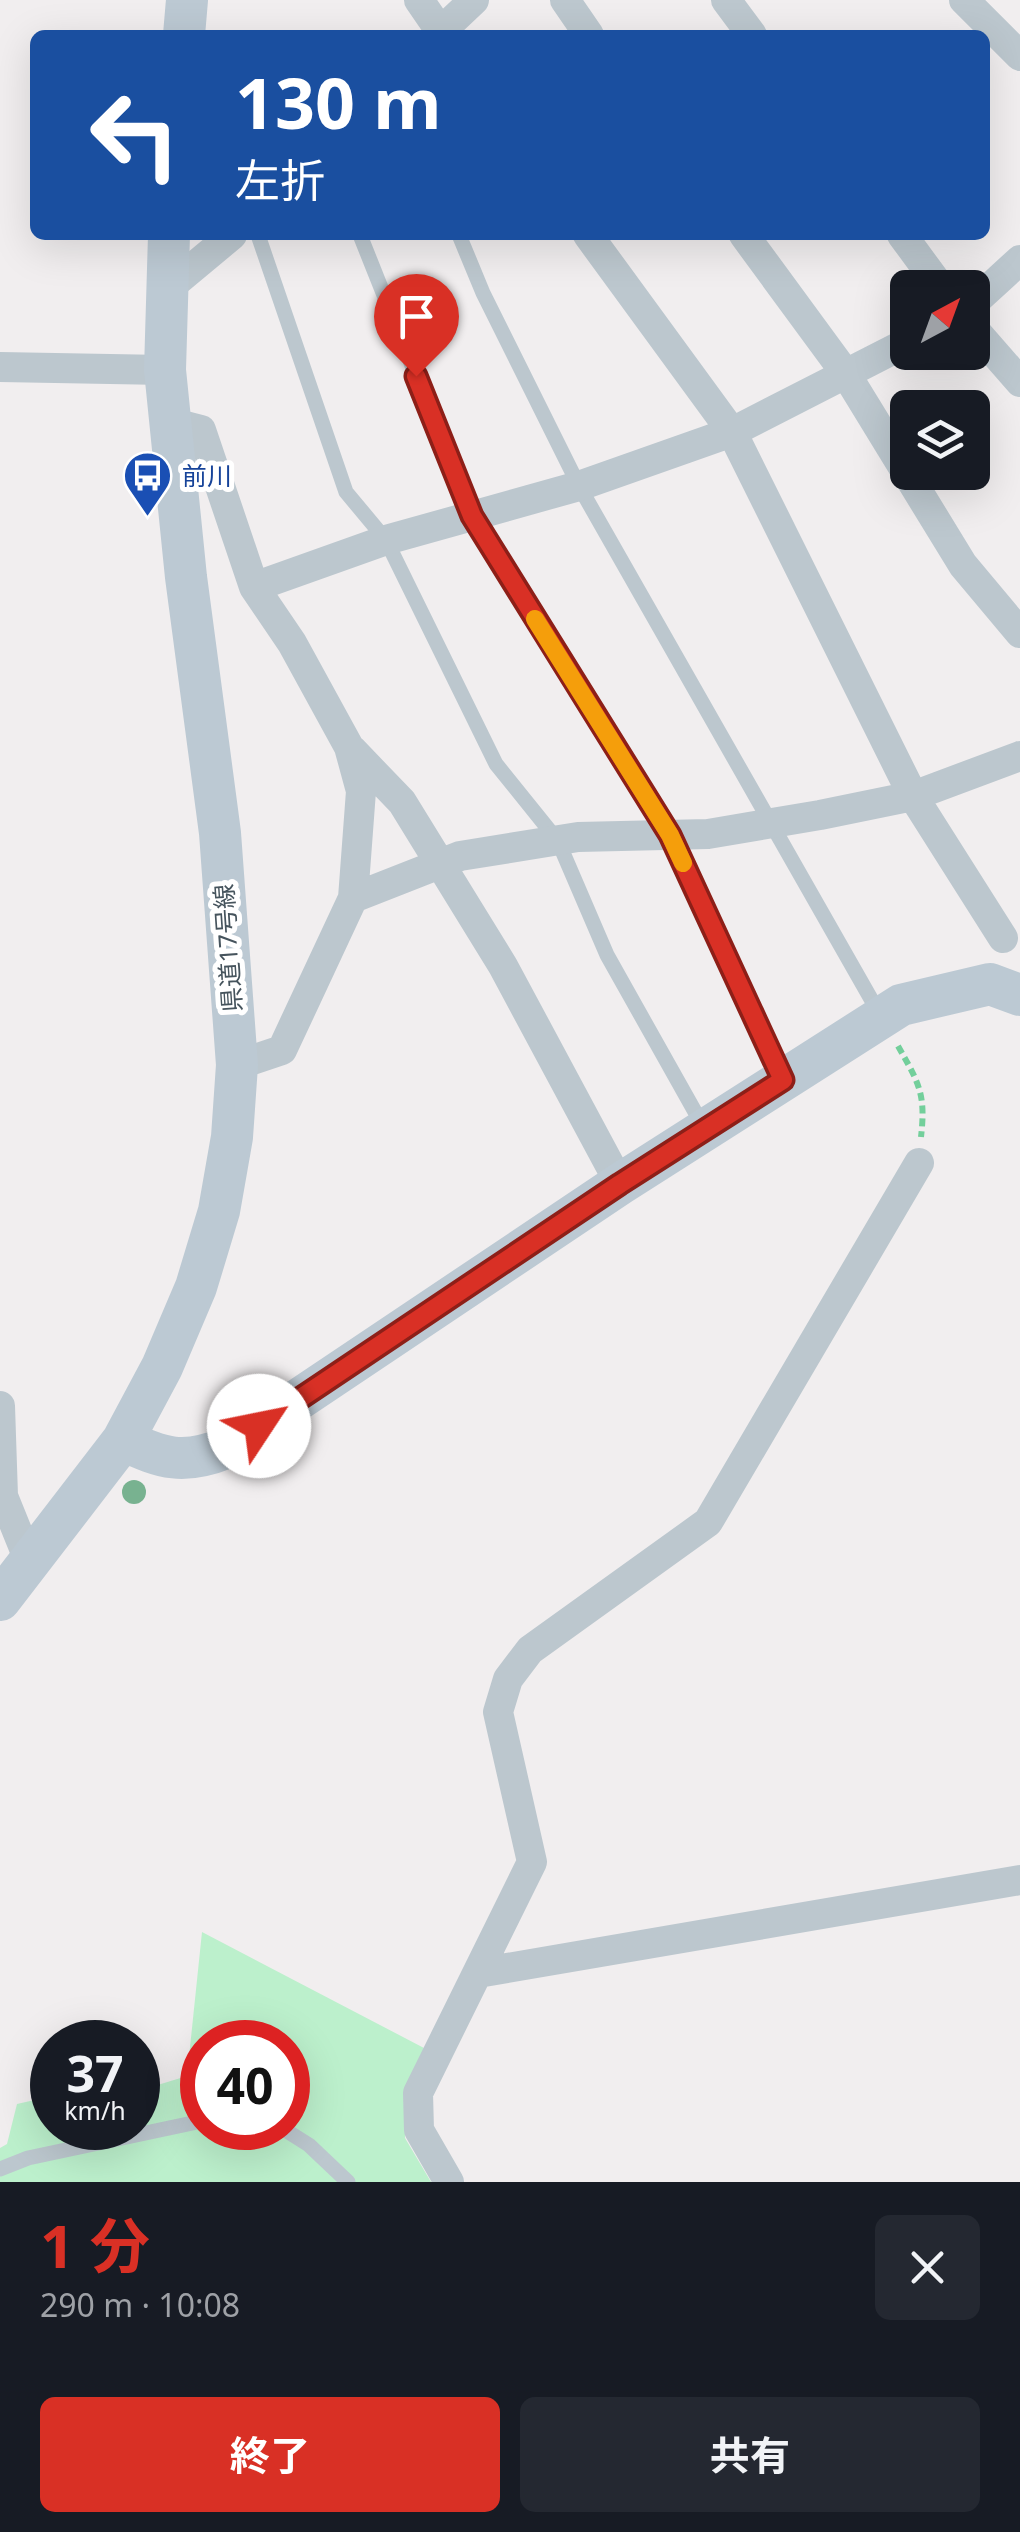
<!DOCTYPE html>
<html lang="ja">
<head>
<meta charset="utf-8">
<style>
  :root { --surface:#171b24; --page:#242831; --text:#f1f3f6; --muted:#9ea1a6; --accent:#d93025 }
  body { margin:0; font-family:"Noto Sans","Noto Sans JP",sans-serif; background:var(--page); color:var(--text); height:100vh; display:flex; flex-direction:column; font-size:38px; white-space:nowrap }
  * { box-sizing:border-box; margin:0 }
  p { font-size:32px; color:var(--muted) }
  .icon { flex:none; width:55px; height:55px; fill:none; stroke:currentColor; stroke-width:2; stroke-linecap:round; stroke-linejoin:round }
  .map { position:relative; height:2182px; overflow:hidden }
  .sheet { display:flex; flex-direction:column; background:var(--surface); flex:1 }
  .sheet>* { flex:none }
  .banner { position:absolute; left:30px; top:30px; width:960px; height:210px; border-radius:15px; box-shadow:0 10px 40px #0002; background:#1a4fa0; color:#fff; overflow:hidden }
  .needle { width:65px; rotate:41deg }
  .fabs { position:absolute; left:890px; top:270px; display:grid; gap:20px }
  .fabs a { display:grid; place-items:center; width:100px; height:100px; border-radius:15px; background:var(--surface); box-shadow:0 10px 40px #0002; font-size:50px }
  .speed { position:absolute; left:30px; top:2020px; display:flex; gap:20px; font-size:50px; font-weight:700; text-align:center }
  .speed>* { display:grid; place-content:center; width:130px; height:130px; border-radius:50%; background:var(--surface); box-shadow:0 10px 40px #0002; line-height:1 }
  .speed small { font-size:25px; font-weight:400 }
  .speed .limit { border:15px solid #d22; background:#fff; color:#111 }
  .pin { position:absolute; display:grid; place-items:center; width:85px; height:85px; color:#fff; margin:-102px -42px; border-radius:50% 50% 50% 0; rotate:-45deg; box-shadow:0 0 10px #0007 }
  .pin .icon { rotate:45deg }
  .me { position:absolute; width:110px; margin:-55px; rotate:56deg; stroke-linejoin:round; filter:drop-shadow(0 0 8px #0008) }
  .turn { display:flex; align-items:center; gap:35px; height:210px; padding:0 40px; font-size:45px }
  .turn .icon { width:130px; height:130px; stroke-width:2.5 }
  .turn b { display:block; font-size:70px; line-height:85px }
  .round { display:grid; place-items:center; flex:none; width:105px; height:105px; border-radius:15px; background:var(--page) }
  .head { display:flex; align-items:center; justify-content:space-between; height:170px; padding:0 40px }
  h1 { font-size:60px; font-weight:700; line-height:75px; color:var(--accent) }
  .action { display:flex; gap:20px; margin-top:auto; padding:20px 40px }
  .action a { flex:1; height:115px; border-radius:15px; background:var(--accent); color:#fff; font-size:40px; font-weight:700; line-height:115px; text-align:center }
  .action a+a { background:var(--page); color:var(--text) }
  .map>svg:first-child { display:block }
  .green { fill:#bcf0cc; fill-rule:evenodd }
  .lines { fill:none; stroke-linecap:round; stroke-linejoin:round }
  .path { stroke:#73cf9b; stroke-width:6; stroke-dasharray:8 5; stroke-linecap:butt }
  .lane { stroke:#bcc7ce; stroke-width:15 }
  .street { stroke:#bcc7ce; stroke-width:30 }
  .secondary { stroke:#bcc9d3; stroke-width:42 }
  .tree { fill:#78b290 }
  .route-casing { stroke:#8d1f18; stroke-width:25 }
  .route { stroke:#d93025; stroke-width:18 }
  .slow { stroke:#f59e0b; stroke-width:18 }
  .labels { text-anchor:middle; stroke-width:10; stroke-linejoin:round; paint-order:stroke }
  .transit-label { font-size:25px; fill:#164399; stroke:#fff; text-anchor:start }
  .street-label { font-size:25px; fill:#46545d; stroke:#fff }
</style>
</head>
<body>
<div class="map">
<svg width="1020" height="2182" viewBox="0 0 1020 2182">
  <rect width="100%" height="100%" fill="#f1eeef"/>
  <path class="green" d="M202,1932L424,2048L405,2096V2138L431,2182H0V2148L7,2144L17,2104L52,2096V2128H138V2091L187,2076ZM202,2042H288V2128H202Z"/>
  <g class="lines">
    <path class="path" d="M898,1046C919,1083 926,1094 921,1137"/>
    <path class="lane" d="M258,235L346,492L386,540L496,764L558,841L607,955L703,1126
      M360,235L472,516L670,835L782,1076
      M459,235L483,293L579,486L879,1013
      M282,2128L309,2145L348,2182
      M0,2169L28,2158L202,2121"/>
    <path class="street" d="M419,0L443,35
      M565,0L589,35
      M726,0L752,35
      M964,0L1020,56
      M437,35L474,0
      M588,235L732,432L913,796L1003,938
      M744,235L846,374L963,565L1020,633
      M902,235L941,288
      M166,290L232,235
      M972,304L1020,260
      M972,327L1020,382
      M0,367L165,370
      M170,422L201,430L254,587L292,643L349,747L361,791L353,898L282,1050L237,1065
      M254,587L386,540L579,486L732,432L908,342
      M352,750L402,802L503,966L620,1184
      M353,898L460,856L578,837L708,834L820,815L913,796L1020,756
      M0,1406L3,1496L30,1563
      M478,1973L1020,1880
      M449,2182L419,2130L418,2093L532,1862L498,1712L508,1679L530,1650L708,1522L919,1163"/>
    <path class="secondary" d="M184,35L187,0
      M123,1440C163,1459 184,1465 226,1448L620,1184L901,1005L990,984L1020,995
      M0,1600L123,1440L162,1367L196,1287L219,1211L232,1137L237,1065L220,833L186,577L165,370L169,235"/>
  </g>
  <circle class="tree" cx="134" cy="1492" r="12"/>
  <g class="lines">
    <defs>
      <path id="route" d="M259,1426L620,1184L783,1080L670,835L472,516L416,376"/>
    </defs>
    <use href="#route" class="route-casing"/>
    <use href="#route" class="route"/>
    <path class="slow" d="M535,619L670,835L683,863"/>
  </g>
  <defs>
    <symbol id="bus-pin" viewBox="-11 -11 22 30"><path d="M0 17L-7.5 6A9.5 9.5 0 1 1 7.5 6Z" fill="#1a4fb4" stroke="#fff"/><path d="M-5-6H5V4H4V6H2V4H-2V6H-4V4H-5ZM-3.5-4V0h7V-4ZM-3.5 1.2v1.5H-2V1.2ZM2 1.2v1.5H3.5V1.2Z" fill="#fff"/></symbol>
  </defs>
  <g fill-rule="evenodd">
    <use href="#bus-pin" x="120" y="448" width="55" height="75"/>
  </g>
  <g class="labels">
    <g class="transit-label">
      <text x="182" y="485">前川</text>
    </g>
    <g class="street-label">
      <text transform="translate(228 948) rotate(-94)" y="9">県道17号線</text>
    </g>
  </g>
</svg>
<div class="fabs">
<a><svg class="needle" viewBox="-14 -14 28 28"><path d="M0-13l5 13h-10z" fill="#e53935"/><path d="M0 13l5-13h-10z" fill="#9ea1a6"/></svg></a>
<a><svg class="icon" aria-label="layers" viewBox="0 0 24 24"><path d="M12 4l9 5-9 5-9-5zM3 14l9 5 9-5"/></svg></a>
</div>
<div class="speed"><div>37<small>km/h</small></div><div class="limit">40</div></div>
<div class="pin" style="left:416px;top:376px;background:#d93025"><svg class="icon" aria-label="arrive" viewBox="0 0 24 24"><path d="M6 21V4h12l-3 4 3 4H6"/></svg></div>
<svg class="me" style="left:259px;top:1426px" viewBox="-20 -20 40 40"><circle r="19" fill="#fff"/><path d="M0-13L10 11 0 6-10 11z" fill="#d93025"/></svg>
<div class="banner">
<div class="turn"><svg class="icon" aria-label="left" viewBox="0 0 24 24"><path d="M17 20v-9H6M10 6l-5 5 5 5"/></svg><div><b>130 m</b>左折</div></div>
</div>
</div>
<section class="sheet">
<div class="head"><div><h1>1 分</h1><p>290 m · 10:08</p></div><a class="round"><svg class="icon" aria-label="close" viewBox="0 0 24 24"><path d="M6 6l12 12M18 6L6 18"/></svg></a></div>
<div class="action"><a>終了</a><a>共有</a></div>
</section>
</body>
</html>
